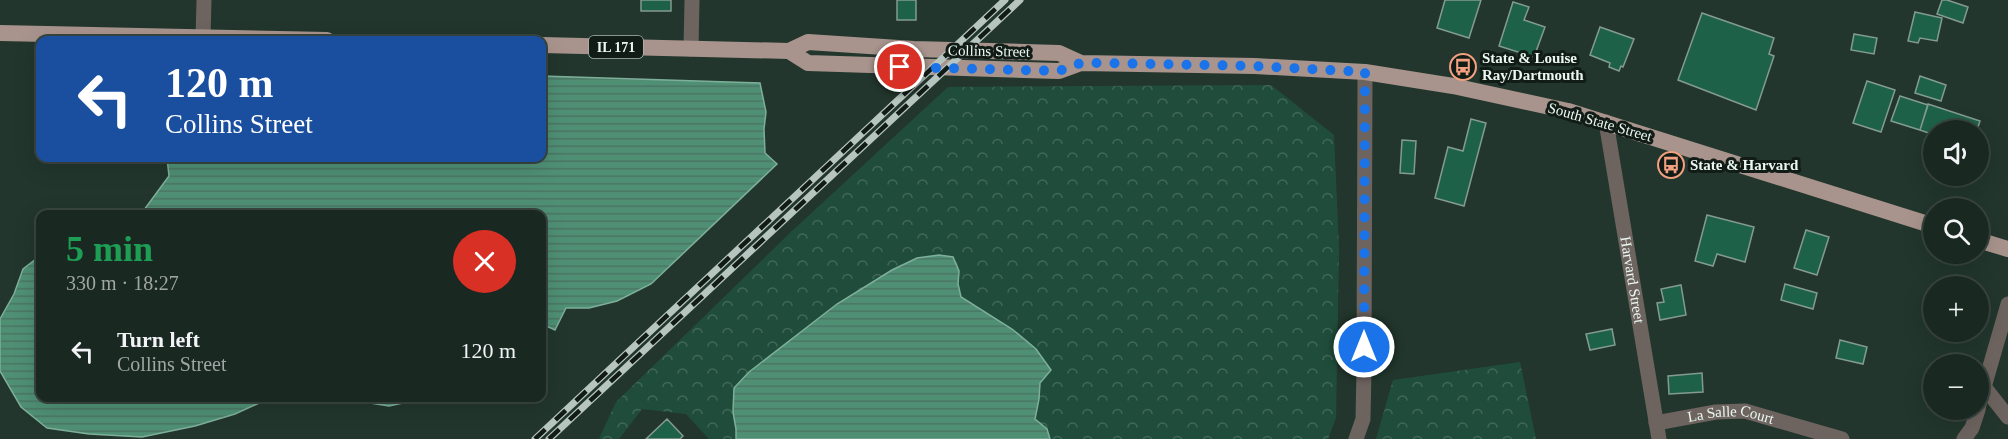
<!DOCTYPE html>
<html lang="en">
<head>
<meta charset="utf-8">
<style>
  :root { --surface:#1a2822; --page:#27342f; --text:#f1f3f6; --muted:#9fa6a5; --line:#384440 }
  body { margin:0; font-family:"Times New Roman",serif; background:var(--page); color:var(--text); height:100vh; display:flex; flex-direction:column; font-size:22px; white-space:nowrap }
  * { box-sizing:border-box; margin:0 }
  p { font-size:20px; color:var(--muted) }
  .icon { flex:none; width:33px; height:33px; fill:none; stroke:currentColor; stroke-width:2; stroke-linecap:round; stroke-linejoin:round }
  .map { position:relative; flex:1; overflow:hidden }
  .details { position:absolute; left:36px; top:210px; width:510px; height:192px; display:flex; flex-direction:column; background:var(--surface); border-radius:12px; box-shadow:0 6px 24px #0002,0 0 0 2px var(--line) }
  .details>* { flex:none }
  .top-card { position:absolute; left:36px; top:36px; width:510px; height:126px; border-radius:12px; box-shadow:0 6px 24px #0002,0 0 0 2px var(--line); background:#1a4fa0; color:#fff; overflow:hidden }
  .fabs { position:absolute; left:1923px; top:120px; display:grid; gap:12px }
  .fabs a { display:grid; place-items:center; width:66px; height:66px; border-radius:50%; background:var(--surface); box-shadow:0 6px 24px #0002,0 0 0 2px var(--line); font-size:30px }
  .pin { position:absolute; display:grid; place-items:center; width:51px; height:51px; color:#fff; margin:-26px; border:3px solid #fff; border-radius:50%; box-shadow:0 2px 6px #0007 }
  .me { position:absolute; width:66px; margin:-33px; rotate:0deg; stroke-linejoin:round; filter:drop-shadow(0 0 4px #0008) }
  .turn { display:flex; align-items:center; gap:21px; height:126px; padding:0 30px; font-size:27px }
  .turn .icon { width:78px; height:78px; stroke-width:2.5 }
  .turn b { display:block; font-size:42px; line-height:51px }
  .round { display:grid; place-items:center; flex:none; width:63px; height:63px; border-radius:32px; background:var(--page) }
  .head { display:flex; align-items:center; justify-content:space-between; height:102px; padding:0 30px }
  h1 { font-size:36px; font-weight:700; line-height:45px; color:#1e9e55 }
  ul { padding:0; list-style:none }
  li { display:flex; align-items:center; gap:18px; height:78px; padding:0 30px }
  li div { flex:1 }
  li b { display:block; font-size:22px }
  li em { font-style:normal }
  .map>svg:first-child { display:block }
  .forest { fill:url(#forest-crowns) }
  .water { fill:url(#water-rules); stroke:#7eaf9a; stroke-width:1.5 }
  .building { fill:#1e6149; stroke:#849b90; stroke-width:1.5 }
  .lines { fill:none; stroke-linecap:round; stroke-linejoin:round }
  .minor { stroke:#6d635f; stroke-width:15 }
  .primary { stroke:#a8948c; stroke-width:16 }
  .rail-casing { stroke:#b6c5bf; stroke-width:7 }
  .rail { stroke:#121c17; stroke-width:4.5; stroke-dasharray:14; stroke-linecap:butt }
  .route { stroke:#1a73e8; stroke-width:10; stroke-dasharray:0 18 }
  .labels { text-anchor:middle; stroke-width:6; stroke-linejoin:round; paint-order:stroke }
  .shield { fill:#121c17; stroke:#aab6b0; stroke-width:1.5 }
  .shield-label { font-size:14px; font-weight:bold; fill:#ebf8f2 }
  .street-label { font-size:15px; fill:#ebf8f2; stroke:#121c17 }
  .poi-label { font-size:15px; font-weight:bold; fill:#ebf8f2; stroke:#121c17; text-anchor:start }
</style>
</head>
<body>
<div class="map">
<svg width="2008" height="439" viewBox="0 0 2008 439">
  <defs>
    <pattern id="forest-crowns" width="20" height="18" patternUnits="userSpaceOnUse" patternTransform="scale(1.5)"><rect width="20" height="18" fill="#204d3b"/><path d="M2 6a3 3 0 1 1 6 0M12 15a3 3 0 1 1 6 0" fill="none" stroke="#416758"/></pattern>
    <pattern id="water-rules" width="6" height="5" patternUnits="userSpaceOnUse" patternTransform="scale(1.5)"><rect width="6" height="5" fill="#4f9075"/><path d="M0 2.5h6" fill="none" stroke="#4b7463"/></pattern>
  </defs>
  <rect width="100%" height="100%" fill="#22362d"/>
  <path class="forest" d="M1271,85L1334,135L1339,248L1336,418L1328,439H1050L1047,429L1035,419L1039,399L1040,383L1012,329L961,297L958,284L959,271L770,356L749,372L733,412L736,429V439H709L686,414L642,409L619,439H599L616,402L792,231L948,87Z
    M1520,362L1536,439H1376L1393,380Z"/>
  <path class="water" d="M542,76L760,83L766,112L764,129L765,153L777,164L651,284L617,301L589,308H566L555,330L542,324V214H141L169,176L167,158H542Z
    M939,255L953,257L959,271L958,284L961,297L1012,329L1036,349L1051,370L1040,383L1039,399L1035,419L1047,429L1050,439H736V429L733,412L734,388L749,372L837,304L892,270L917,258Z
    M40,256V398H270L235,414L195,426L142,437L89,434L47,428L21,407L0,371V319L14,294L23,269Z
    M339,398H426L389,406Z"/>
  <path class="building" d="M641,0H671V11H641Z
    M897,0H916V20H897Z
    M1445,0H1481L1469,38L1437,28Z
    M1942,0H1947L1968,7L1963,23L1937,14Z
    M1513,2L1529,7L1524,20L1545,27L1534,57L1499,46Z
    M1915,12L1942,18L1937,41L1920,38L1918,43L1908,41Z
    M1702,13L1774,38L1769,54L1774,56L1756,110L1678,80Z
    M1600,27L1634,39L1623,67L1621,66L1619,71L1609,67L1610,63L1590,55Z
    M1854,34L1877,38L1874,54L1851,50Z
    M1920,76L1946,85L1941,101L1915,93Z
    M1867,81L1895,90L1881,132L1853,123Z
    M1900,96L1928,105L1920,130L1891,121Z
    M1928,104L1980,121L1977,130H1934V135L1920,130Z
    M1471,119L1486,123L1464,206L1435,198L1448,147L1463,151Z
    M1402,140L1416,141L1414,174L1400,173Z
    M1707,215L1754,227L1745,262L1717,254L1713,266L1695,261Z
    M1806,230L1829,237L1817,275L1794,268Z
    M1785,284L1817,293L1813,309L1781,300Z
    M1681,285L1686,315L1660,320L1657,303L1664,302L1661,289Z
    M1612,329L1615,345L1590,350L1586,334Z
    M1840,340L1867,347L1863,364L1836,358Z
    M1702,373L1703,392L1669,394L1668,376Z
    M667,419L683,436L680,439H646Z"/>
  <g class="lines">
    <g class="minor">
      <path d="M203,38L204,0"/>
      <path d="M691,49L692,0"/>
      <path id="s1" d="M1606,122L1659,439"/>
      <path d="M1985,388L2008,417"/>
      <path d="M1978,408L2008,304"/>
      <path id="s2" d="M1656,423L1716,412L1745,411L1842,439"/>
      <path d="M1356,439L1363,419L1364,370L1365,72"/>
      <path d="M1964,439L1972,428L1978,410"/>
    </g>
    <path class="primary" d="M0,33L327,40
      M542,45L789,51L808,42L914,49L1059,53L1081,63
      M789,51L808,63L1059,71L1081,63L1255,66L1365,72L1453,86L1568,111L1934,226
      M1978,240L2008,249"/>
    <defs>
      <path id="rail" d="M535,439L1005,0
        M549,439L1020,0"/>
    </defs>
    <use href="#rail" class="rail-casing"/>
    <use href="#rail" class="rail"/>
  </g>
  <g class="lines">
    <path class="route" d="M900,67L1059,71L1081,63H1101L1255,66L1365,72L1364,347"/>
  </g>
  <defs>
    <symbol id="bus-ring" viewBox="-11 -11 22 22"><circle r="9.5" fill="#121c17" stroke="#f2a080" stroke-width="1.5"/><path d="M-5-6H5V4H4V6H2V4H-2V6H-4V4H-5ZM-3.5-4V0h7V-4ZM-3.5 1.2v1.5H-2V1.2ZM2 1.2v1.5H3.5V1.2Z" fill="#f2a080"/></symbol>
  </defs>
  <g fill-rule="evenodd">
    <use href="#bus-ring" x="1448" y="52" width="30" height="30"/>
    <use href="#bus-ring" x="1656" y="150" width="30" height="30"/>
  </g>
  <g class="labels">
    <rect class="shield" x="589" y="36" width="54" height="22" rx="4.5"/>
    <g class="shield-label">
      <text x="616" y="52">IL 171</text>
    </g>
    <g class="street-label">
      <text transform="translate(989 51) rotate(1)" y="5">Collins Street</text>
      <text transform="translate(1600 122) rotate(16)" y="5">South State Street</text>
      <text dy="5" stroke="none"><textPath href="#s1" startOffset="160">Harvard Street</textPath></text>
      <text dy="5" stroke="none"><textPath href="#s2" startOffset="76">La Salle Court</textPath></text>
    </g>
    <g class="poi-label">
      <text x="1482" y="63">State &amp; Louise<tspan x="1482" dy="17">Ray/Dartmouth</tspan></text>
      <text x="1690" y="170">State &amp; Harvard</text>
    </g>
  </g>
</svg>
<div class="fabs">
<a><svg class="icon" aria-label="sound" viewBox="0 0 24 24"><path d="M4 9h4l5-4v14l-5-4H4zM17 9q2 3 0 6"/></svg></a>
<a><svg class="icon" aria-label="search" viewBox="0 0 24 24"><circle cx="10" cy="10" r="6"/><path d="M15 15l6 6"/></svg></a>
<a>+</a>
<a>−</a>
</div>
<div class="pin" style="left:900px;top:67px;background:#d93025"><svg class="icon" aria-label="arrive" viewBox="0 0 24 24"><path d="M6 21V4h12l-3 4 3 4H6"/></svg></div>
<svg class="me" style="left:1364px;top:347px" viewBox="-20 -20 40 40"><circle r="17" fill="#1a73e8" stroke="#fff" stroke-width="3"/><path d="M0-11L8 9 0 5-8 9z" fill="#fff"/></svg>
<div class="top-card">
<div class="turn"><svg class="icon" aria-label="left" viewBox="0 0 24 24"><path d="M17 20v-9H6M10 6l-5 5 5 5"/></svg><div><b>120 m</b>Collins Street</div></div>
</div>
<section class="details">
<div class="head"><div><h1>5 min</h1><p>330 m · 18:27</p></div><a class="round" style="background:#d93025;color:#fff"><svg class="icon" aria-label="close" viewBox="0 0 24 24"><path d="M6 6l12 12M18 6L6 18"/></svg></a></div>
<ul>
<li><svg class="icon" aria-label="left" viewBox="0 0 24 24"><path d="M17 20v-9H6M10 6l-5 5 5 5"/></svg><div><b>Turn left</b><p>Collins Street</p></div><em>120 m</em></li>
</ul>
</section>
</div>
</body>
</html>
